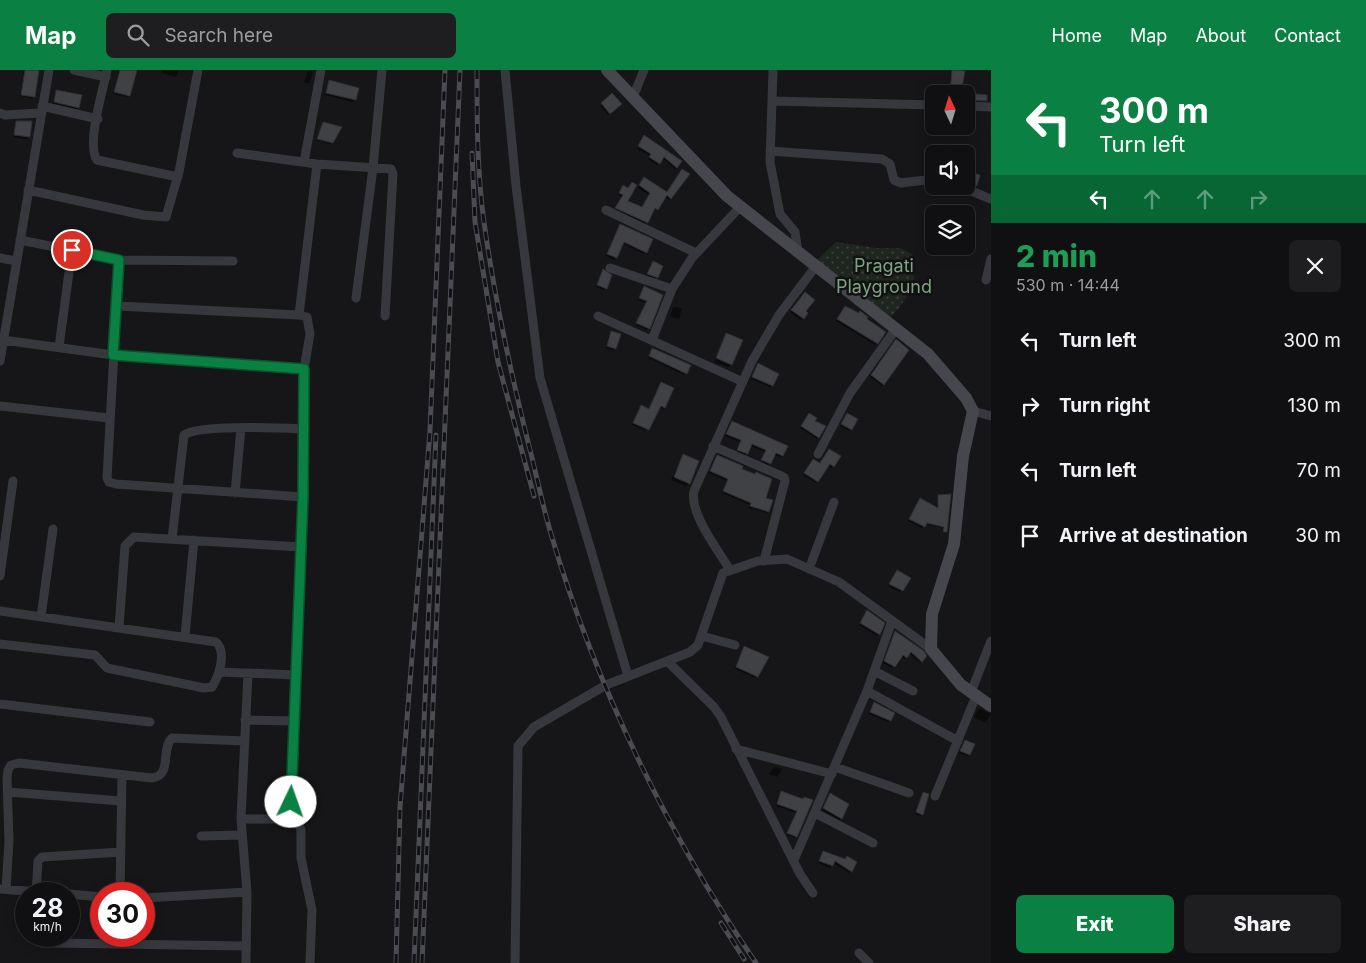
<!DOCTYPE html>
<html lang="en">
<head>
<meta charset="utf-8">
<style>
  :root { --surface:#101012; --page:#1e1e20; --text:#f1f3f6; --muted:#9c9d9f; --line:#303032; --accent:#0b8043 }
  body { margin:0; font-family:Inter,sans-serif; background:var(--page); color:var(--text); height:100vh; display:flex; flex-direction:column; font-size:19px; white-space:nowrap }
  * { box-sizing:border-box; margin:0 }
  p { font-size:16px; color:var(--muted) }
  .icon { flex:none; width:28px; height:28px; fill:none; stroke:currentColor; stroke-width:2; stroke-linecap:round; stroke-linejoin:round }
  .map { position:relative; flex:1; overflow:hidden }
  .side { display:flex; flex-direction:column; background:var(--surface); width:375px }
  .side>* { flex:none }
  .guide { background:#0b8043; color:#fff; overflow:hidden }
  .needle { width:32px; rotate:356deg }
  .fabs { position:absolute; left:925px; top:15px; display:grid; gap:10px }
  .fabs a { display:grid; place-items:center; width:50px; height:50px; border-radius:8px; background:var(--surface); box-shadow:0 2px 12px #0003,0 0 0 1px var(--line); font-size:25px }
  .speed { position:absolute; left:15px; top:812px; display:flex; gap:10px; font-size:25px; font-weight:700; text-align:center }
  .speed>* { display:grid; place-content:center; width:65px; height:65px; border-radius:50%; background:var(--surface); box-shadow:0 2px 12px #0003,0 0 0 1px var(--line); line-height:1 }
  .speed small { font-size:12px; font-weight:400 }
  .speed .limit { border:8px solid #d22; background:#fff; color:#111 }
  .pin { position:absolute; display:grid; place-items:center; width:42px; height:42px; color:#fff; margin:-21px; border:2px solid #fff; border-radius:50%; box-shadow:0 1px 5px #0007 }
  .me { position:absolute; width:55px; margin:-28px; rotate:3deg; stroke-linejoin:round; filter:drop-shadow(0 0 4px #0008) }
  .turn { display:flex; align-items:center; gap:18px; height:105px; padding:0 25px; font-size:22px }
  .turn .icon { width:65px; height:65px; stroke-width:2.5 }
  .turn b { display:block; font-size:35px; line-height:42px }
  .lanes { display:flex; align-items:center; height:48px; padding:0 25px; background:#0003; justify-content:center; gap:25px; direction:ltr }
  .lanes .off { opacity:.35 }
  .round { display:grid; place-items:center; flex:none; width:52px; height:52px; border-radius:8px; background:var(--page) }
  .headline { display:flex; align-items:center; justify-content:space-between; height:85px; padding:0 25px }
  h1 { font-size:30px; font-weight:800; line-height:38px; color:#1e9e55 }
  .button { display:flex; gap:10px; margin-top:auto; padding:10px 25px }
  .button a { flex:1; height:58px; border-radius:8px; background:var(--accent); color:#fff; font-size:20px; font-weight:800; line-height:58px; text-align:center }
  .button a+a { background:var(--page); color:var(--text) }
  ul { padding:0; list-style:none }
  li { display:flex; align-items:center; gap:15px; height:65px; padding:0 25px }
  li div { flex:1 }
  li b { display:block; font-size:19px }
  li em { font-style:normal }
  header { display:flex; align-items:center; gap:30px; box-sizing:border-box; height:70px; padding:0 25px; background:var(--accent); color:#fff }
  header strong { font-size:24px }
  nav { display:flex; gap:28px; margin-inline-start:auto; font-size:18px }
  .search { width:350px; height:45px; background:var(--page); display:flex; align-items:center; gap:12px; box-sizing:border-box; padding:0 18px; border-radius:8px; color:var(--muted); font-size:19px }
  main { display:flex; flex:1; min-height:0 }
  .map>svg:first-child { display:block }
  .park { fill:url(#park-dots) }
  .shadow { fill:#0007 }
  .building { fill:#404145; stroke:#303034 }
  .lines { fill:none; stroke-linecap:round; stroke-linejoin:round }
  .street { stroke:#37383d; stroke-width:9 }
  .secondary { stroke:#45474d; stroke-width:12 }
  .rail-casing { stroke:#4a4c52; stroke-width:5 }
  .rail { stroke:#111113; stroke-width:3; stroke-dasharray:9; stroke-linecap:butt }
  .route-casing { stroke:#07532c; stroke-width:12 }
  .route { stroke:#0b8043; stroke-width:9 }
  .labels { text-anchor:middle; stroke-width:5; stroke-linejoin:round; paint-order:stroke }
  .park-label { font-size:18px; fill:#7fa381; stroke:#111113 }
</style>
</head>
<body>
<header>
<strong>Map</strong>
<div class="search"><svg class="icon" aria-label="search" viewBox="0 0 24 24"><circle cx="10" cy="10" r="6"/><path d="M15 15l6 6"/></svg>Search here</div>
<nav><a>Home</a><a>Map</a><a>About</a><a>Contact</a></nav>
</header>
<main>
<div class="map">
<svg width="991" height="893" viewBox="0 0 991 893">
  <defs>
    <pattern id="park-dots" width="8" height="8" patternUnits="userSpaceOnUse" patternTransform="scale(1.25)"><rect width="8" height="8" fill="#1e261f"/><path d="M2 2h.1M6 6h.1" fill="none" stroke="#3c433d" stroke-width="1.8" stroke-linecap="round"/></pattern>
  </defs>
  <rect width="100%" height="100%" fill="#161618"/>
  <path class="park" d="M836,172L876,178H900L912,184C921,210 907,230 889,249L816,191Z"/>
  <path class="shadow" d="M24,0H38L32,28L20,26Z
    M119,0H136L127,27L113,24Z
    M163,0H179L176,7L162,3Z
    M952,0L960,21L986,26V30L966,31V24H949Z
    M308,1L313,2L309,14L304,12Z
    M330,12L358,19L355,30L353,32L325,25Z
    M57,22L78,38L76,39L53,34Z
    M612,24L620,33L608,45L600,36Z
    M966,43L971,44L969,49L966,48Z
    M17,52L29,67L27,69L13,67Z
    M324,53L332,73L330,74L316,70Z
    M642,69L681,92L675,99L662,88L657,95L648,89L650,86L637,79Z
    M966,102L979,106L974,118L966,114Z
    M643,110L670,128L669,130L664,127L657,139L653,140L645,154L615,140L622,127L618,125L622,119L626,132L642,139L649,125L638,118Z
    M620,155L646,182L644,184L622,173L614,190L606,186Z
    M653,193L657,207L655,209L646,206Z
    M603,200L606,218L604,220L596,217Z
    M643,220L661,225L647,260L636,255L646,233L638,230Z
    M805,224L803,248L801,250L790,242Z
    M673,237L682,238L679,249L670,247Z
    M843,239L859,245L860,243L885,262L875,275L836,251Z
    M611,263L615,279L613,280L606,278Z
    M727,264L731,294L728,297L714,292Z
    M895,273L908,280L882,316L870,307Z
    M651,282L689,296L686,303L684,305L648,288Z
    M759,294L772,316L770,317L751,309Z
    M659,316L664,337L662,339L658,337L646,361L632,355L640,338L649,340Z
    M809,344L814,351L818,367L817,369L800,358Z
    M847,344L851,359L849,361L840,356Z
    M731,354L786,377L782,386L780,387L774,385L768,396L760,392L765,382L750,376L745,385L736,382L740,372L725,366Z
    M827,382L833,396L831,398L827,396L816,413L803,405L811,392L820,394Z
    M683,385L689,413L686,416L671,410Z
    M717,387L765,429L768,441L767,443L749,438L750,435L722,423L727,411L709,403Z
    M938,426L946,462L944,463H942L943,458L925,454L922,458L908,451L918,431L937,439Z
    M897,502L902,520L900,522L888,516Z
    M866,544L883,553L877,566L859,555Z
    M895,562L925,586L919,592L909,583L904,589L900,586L892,598L883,593Z
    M743,579L757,606L755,608L735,599Z
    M874,634L890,650L888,652L869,644Z
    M979,638L991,644L985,653L974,647Z
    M965,671L969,685L967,686L959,683Z
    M774,697L782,699L777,707L769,704Z
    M923,723L922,744L920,746L915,744Z
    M780,724L803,731L795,768L787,765L796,743L776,736Z
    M830,725L841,748L839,750L822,740Z
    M823,782L851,801L849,803L833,793L830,798L818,793Z"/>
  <path class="building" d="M25,0H39L35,27L21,25Z
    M120,0H137L130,26L114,22Z
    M952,0L965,1L961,24H950Z
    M329,10L359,18L356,30L326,23Z
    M56,20L82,25L79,38L54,32Z
    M612,23L622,34L610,44L601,33Z
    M966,23L987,25V31L966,30Z
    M16,51H32L30,67L14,65Z
    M323,52L342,57L333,73L317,69Z
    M644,65L682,91L677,98L664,87L660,94L649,87L651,84L638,76Z
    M682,99L690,104L671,129L667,125L658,140L655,138L648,153L615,138L623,125L619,123L623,115L628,118L632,112L637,115L628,131L642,137L650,123L639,115L644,107L667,122Z
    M966,101L980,105L977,116L966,112Z
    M620,154L653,169L647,183L624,172L617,188L607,184Z
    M653,191L663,196L658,208L647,204Z
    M603,199L612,205L607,219L597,215Z
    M644,216L663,225L650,259L636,253L647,231L639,228Z
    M805,222L815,230L806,241L808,243L804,249L791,240Z
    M845,236L859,243L860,241L868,247L867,249L886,262L878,274L837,249Z
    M611,261L621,264L616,279L607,276Z
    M726,263L743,270L732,295L716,288Z
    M896,269L909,280L884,315L871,305Z
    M652,278L691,295L687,304L649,286Z
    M758,293L779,304L773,316L752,307Z
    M661,312L674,318L665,338L661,336L649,360L633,353L641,335L649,339Z
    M809,343L817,348L815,351L826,356L819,368L801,356Z
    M847,343L858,349L852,360L841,354Z
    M732,351L788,376L783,386L776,383L771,394L761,390L766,380L752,374L748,384L737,380L741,370L726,364Z
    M829,379L841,386L834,397L830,394L818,412L804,403L813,389L820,393Z
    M683,384L699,391L690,414L674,407Z
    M717,385L743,396L742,399L755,404L756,402L772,409L766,428L773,430L769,442L750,436L751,433L723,421L728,409L710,401Z
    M951,424L947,462H943L944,457L927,453L925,457L909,449L920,428L938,438V425Z
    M897,500L911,508L903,521L889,514Z
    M867,540L885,553L880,565L860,553Z
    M895,561L924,581L927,586L922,592L911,582L907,588L903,585L895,597L884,591Z
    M744,576L769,587L758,607L736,597Z
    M874,632L895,643L891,651L870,642Z
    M965,670L975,674L970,685L960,681Z
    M781,721L803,729L804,727L813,730L797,767L787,763L797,741L777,734Z
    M923,722L929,724L923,745L916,742Z
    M830,723L849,734L842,749L823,738Z
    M823,781L845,789L847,786L857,792L852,802L835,791L833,796L819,791Z"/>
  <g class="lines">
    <path class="street" d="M74,0L106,7
      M107,0C103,21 86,74 97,90L178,107
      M505,0L516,116L540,308L628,606
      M773,0L770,92L780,144L795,162L798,182
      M633,27L644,0
      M772,31L934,35
      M42,36L98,49
      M966,36L991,37
      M0,43L5,45L40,43
      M770,81L882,89L890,94L894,110L901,113L934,109
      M237,83L317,94L391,99L393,104L385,246
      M304,92L321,0
      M959,116L991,129
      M28,120L143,145L166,147L179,102L198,0
      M606,140L696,183
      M20,170L119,190L233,191
      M0,188L17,191
      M119,190L107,408L109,412L116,414L303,427
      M610,198L672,219
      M986,210L991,189
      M356,228L373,98L382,0
      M117,236L299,245L307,247L310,264L304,299L303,427L291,743L298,752L301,760V788L312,840L310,893
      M299,245L317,94
      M598,246L741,311
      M3,270L113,285L304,299
      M652,270L672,219L692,188L740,137
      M59,277L72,180
      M0,291L49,0
      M0,336L109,348
      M973,341L991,346
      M713,376L784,407L785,411L764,491
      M818,384L850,323L896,259
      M235,423L241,358
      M172,469L184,365C200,354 281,358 304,359
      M809,499L834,432
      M730,500C718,480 689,443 694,421L752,291L779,245L816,196
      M0,506L13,411
      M0,541L216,572C227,582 219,606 212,617L204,618L107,598L95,585L0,574
      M41,547L53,459
      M119,557L125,476L134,467L301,477
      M185,566L194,470
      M702,566L735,575
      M667,591L714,637L721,647L800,804L813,823
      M874,601L913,621
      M219,602L297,605
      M867,621L958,671
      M971,622L991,571
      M0,634L150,652
      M245,650L295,651
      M736,679L832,704
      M835,697L909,723
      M8,722L121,731
      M935,726L976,626
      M815,743L873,773
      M241,749H293
      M201,766L242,765
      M794,790L867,621L892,551
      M0,819L65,824
      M6,819L9,771L7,708L8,700L11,695L19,693L152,708C173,705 160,680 172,668L245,671
      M36,824L38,791L42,787L121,782
      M69,824L101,827
      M120,824L122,705
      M144,828L247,822
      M38,866L47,871L55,873L246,876
      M859,883L869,893
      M246,893L247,822L241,749L248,603
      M515,893L518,676L534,657L606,615L690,582L698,575L723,503L758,491L787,489L839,512L931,579"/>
    <path class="secondary" d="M607,0L727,126L928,284L966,328L973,341L963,386L954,474L932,544L931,579L961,615L991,636"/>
    <defs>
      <path id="rail" d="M477,0C477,50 477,102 484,152C494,226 510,299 528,372C536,402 542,434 551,464C596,616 667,763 756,893
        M472,83L475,152L498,292L534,426
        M721,853L744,889
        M396,893L400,737L430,361L445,0
        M414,893L436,365
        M422,893L460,0"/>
    </defs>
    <use href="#rail" class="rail-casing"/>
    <use href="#rail" class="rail"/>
  </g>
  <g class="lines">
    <defs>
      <path id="route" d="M72,180L119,190L113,285L304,299L303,427L291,732"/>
    </defs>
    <use href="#route" class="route-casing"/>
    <use href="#route" class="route"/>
  </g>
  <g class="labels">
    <g class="park-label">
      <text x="884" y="202">Pragati<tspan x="884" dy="21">Playground</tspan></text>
    </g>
  </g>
</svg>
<div class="fabs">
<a><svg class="needle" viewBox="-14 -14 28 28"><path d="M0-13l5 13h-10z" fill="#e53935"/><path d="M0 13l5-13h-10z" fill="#9c9d9f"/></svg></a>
<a><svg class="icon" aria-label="sound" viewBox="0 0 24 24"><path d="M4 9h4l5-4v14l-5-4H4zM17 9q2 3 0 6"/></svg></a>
<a><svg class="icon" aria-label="layers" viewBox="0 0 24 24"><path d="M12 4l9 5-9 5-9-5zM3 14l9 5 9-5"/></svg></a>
</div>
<div class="speed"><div>28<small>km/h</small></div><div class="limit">30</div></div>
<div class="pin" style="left:72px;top:180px;background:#d93025"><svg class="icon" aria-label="arrive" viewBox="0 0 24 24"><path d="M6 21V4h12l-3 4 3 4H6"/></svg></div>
<svg class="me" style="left:291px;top:732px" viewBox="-20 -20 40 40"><circle r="19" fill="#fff"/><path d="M0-13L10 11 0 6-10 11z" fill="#0b8043"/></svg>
</div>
<section class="side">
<div class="guide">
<div class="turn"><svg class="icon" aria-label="left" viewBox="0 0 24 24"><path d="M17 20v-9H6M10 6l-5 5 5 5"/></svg><div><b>300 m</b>Turn left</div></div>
<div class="lanes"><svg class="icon" aria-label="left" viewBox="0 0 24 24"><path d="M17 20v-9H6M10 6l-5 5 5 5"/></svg><svg class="icon off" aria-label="ahead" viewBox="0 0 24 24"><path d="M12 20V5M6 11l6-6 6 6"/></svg><svg class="icon off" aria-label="ahead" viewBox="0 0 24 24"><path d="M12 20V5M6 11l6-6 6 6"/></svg><svg class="icon off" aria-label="right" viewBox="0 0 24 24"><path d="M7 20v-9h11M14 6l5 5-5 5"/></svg></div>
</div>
<div class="headline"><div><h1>2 min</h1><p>530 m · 14:44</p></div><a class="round"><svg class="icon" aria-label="close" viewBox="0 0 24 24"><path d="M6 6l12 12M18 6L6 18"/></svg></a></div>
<ul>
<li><svg class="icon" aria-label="left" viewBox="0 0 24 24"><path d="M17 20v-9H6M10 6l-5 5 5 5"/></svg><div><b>Turn left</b></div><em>300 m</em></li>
<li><svg class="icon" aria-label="right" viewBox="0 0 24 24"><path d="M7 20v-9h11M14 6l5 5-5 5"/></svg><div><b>Turn right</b></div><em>130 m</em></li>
<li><svg class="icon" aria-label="left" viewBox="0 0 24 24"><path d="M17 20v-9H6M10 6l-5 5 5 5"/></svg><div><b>Turn left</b></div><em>70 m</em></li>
<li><svg class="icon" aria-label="arrive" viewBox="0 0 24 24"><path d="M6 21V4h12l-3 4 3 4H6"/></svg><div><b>Arrive at destination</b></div><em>30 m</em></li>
</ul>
<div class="button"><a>Exit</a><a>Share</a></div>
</section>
</main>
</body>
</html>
